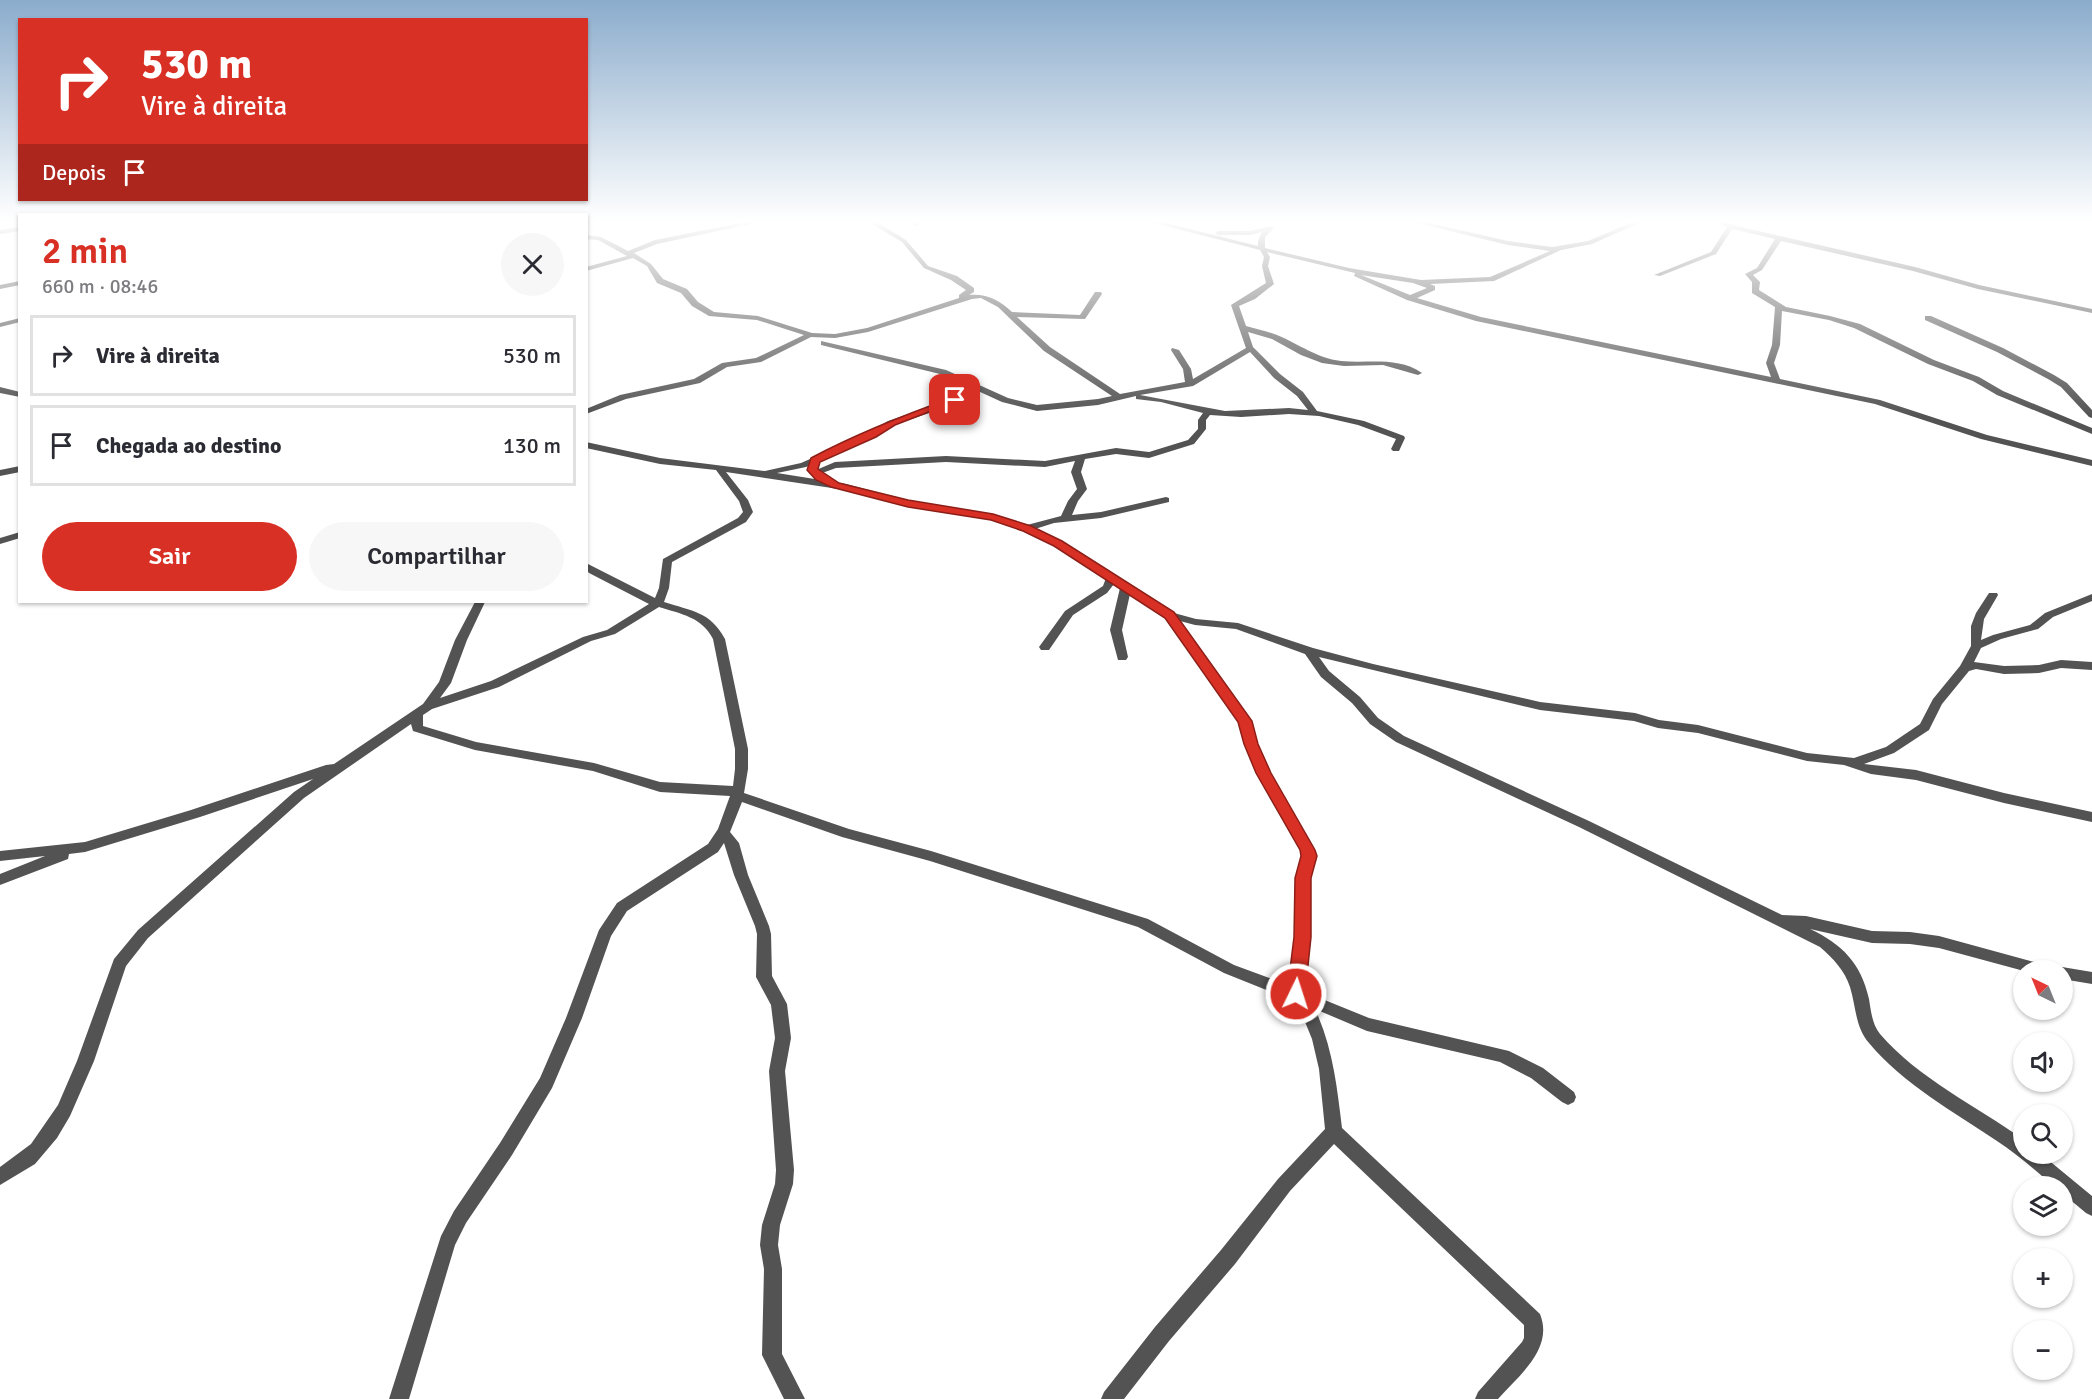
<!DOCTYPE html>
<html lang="pt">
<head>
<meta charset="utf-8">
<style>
  :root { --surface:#fff; --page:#f7f7f7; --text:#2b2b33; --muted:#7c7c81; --line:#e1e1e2; --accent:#d93025 }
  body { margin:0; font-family:Signika,sans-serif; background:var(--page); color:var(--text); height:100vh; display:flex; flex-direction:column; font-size:22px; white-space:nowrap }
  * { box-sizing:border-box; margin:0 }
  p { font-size:20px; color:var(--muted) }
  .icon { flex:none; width:33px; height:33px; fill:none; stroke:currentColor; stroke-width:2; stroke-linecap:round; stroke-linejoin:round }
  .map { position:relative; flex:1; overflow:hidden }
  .details { position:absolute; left:18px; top:213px; width:570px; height:390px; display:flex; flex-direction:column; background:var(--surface); border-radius:0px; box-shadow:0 2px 4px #0004 }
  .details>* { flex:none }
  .guide { position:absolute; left:18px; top:18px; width:570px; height:183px; border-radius:0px; box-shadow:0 2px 4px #0004; background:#d93025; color:#fff; overflow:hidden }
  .needle { width:39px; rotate:317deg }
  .fabs { position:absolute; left:2013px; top:960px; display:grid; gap:12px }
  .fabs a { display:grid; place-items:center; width:60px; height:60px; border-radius:50%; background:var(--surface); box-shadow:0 2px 4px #0004; font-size:30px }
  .pin { position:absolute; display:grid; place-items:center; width:51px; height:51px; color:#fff; margin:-26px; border-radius:12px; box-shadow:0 3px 9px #0006 }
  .me { position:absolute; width:66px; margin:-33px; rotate:4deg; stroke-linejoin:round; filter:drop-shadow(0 0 4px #0008) }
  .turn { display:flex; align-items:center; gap:21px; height:126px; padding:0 24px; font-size:27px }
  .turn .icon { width:78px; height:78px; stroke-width:2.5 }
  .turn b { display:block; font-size:42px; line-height:51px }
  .then { display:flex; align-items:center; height:57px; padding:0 24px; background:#0003; gap:12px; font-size:22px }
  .round { display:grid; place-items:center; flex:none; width:63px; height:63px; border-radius:32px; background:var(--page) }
  .head { display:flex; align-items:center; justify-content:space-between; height:102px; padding:0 24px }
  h1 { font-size:36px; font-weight:600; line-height:45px; color:var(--accent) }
  .button { display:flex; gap:12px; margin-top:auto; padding:12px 24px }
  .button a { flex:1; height:69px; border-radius:36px; background:var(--accent); color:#fff; font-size:24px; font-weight:600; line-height:69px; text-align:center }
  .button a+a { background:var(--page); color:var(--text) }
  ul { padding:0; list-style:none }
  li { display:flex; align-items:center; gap:18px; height:81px; margin:0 12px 9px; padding:0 12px; border:3px solid var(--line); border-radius:0px }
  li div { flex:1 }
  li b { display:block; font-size:22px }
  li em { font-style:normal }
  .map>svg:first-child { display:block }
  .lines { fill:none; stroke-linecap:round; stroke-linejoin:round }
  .street { fill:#535353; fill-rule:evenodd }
  .route { fill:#d93025; stroke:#8d1f18; stroke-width:1.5 }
</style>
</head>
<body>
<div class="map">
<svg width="2092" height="1399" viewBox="0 0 2092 1399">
  <rect width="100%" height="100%" fill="#fff"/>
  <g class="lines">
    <path class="street" d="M751,221H764L657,244L634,253L651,264L663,279L687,289L698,302L714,312L758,316L812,333L835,334L867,328L959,298V295L966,290L951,280L924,268L902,242L867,221H875L906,240L928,266L957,276L974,288V292L969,295C986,293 1000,300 1012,312L1080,315L1095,292H1101L1102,294L1085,319L1017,317L1050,347L1120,394L1185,382L1183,369L1171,350L1172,348L1179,350L1191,369L1193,379L1246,348L1231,305L1266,283L1262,266L1264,257L1260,250L1146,221H1158L1258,246V241L1262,232L1250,235H1218L1215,233L1218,231H1250L1271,226L1274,228L1265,237V248L1349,268L1421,280L1490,277L1550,251L1508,245L1409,221H1421L1508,241L1552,247L1588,241L1635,221H1644L1592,244L1561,250L1494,281L1430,284L1435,286V290L1417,298L1481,317L1771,377L1766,363L1772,345L1775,307L1752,293V282L1745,274L1757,268L1775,239L1732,229L1716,254L1660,276L1654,275L1711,252L1727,227L1713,221H1722L1737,226L1915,267L1979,285L2092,309V313L1978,289L1913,271L1781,241L1762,270L1753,275L1760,282L1759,290L1786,307L1830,316L1860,324L1934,360L1979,377L2003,391L2092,428V434L1997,395L1973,381L1928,364L1854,328L1829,320L1782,311L1780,345L1774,363L1780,379L1880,400L1987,435L2092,460V466L1981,439L1875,404L1476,321L1407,300L1354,276L1355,273L1267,252L1270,257L1268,266L1274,284L1255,299L1239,306L1246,326C1256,329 1267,331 1277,335C1299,344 1316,358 1341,361C1368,364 1397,356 1422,373L1418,375L1383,365L1344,366L1322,363L1301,355L1272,339L1248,332L1253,347L1280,374L1303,392L1317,411L1364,421L1404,436L1405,438L1399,451H1393L1391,449L1396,439L1358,425L1319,416L1289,414L1241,417L1210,415L1206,420V429L1194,444L1149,458L1116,454L1085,459L1081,472L1087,489L1078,501L1072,515L1101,512L1166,497L1169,498V502L1101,518L1054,523L1035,529L1062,541L1174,613L1196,619L1238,623L1313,648L1373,664L1540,702L1635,713L1659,720L1698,725L1807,753L1854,758L1886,747L1920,724L1933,699L1960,666L1971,646V626L1976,613L1989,593H1997L1998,595L1984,619L1981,640L1993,635L2030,625L2045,613L2092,594V601L2053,617L2038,629L2001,639L1981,648L1974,662L2004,666L2039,665L2061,660L2092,662V670L2061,668L2039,673L2004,674L1976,669L1969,671L1942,704L1929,730L1894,753L1864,764L1916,770L2004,793L2092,812V822L2004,803L1916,780L1871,774L1844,765L1807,761L1698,733L1658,728L1634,721L1540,710L1319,657L1329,671L1360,697L1378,718L1404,736L1589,821L1782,915L1806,916L1872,931L1910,932L1939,936L2049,966L2051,970L2024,971L1939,948L1910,944L1872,943L1810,929C1842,944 1861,963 1869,999C1871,1011 1872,1024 1880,1034C1919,1079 1975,1105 2024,1140V1154H2041L2092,1196V1216L2086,1213L2062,1193V1186H2054C2035,1170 2018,1155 1997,1141C1953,1111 1904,1085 1869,1043C1855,1027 1856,1006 1850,987C1845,971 1833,958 1820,947L1579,827L1396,742L1370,724L1352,703L1321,677L1305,654L1236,629L1195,625L1180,621L1251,721L1257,744L1270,773L1314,850L1316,857L1310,878L1311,906L1306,977L1295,988L1369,1018L1509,1051L1543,1068L1574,1092L1576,1097L1574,1102L1568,1105L1562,1102L1531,1078L1500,1062L1367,1031L1315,1009C1333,1048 1337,1087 1342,1128L1540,1314C1554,1349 1519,1375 1498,1399H1475L1478,1392L1522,1342L1524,1338V1325L1334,1144L1290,1191L1235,1264L1169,1341L1124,1399H1101L1104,1392L1155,1327L1221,1250L1278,1179L1325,1129L1319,1069L1312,1039L1303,1017L1291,1000L1224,973L1138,927L930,861L842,837L742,802L730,832L739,843L748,875L769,926L771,934L772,976L787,1004L791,1038L785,1071L794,1170L793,1184L780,1225L778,1245L782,1269V1354L805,1399H784L762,1355L764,1269L760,1245L762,1225L775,1184L776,1170L769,1071L775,1038L771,1005L756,977L757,934L755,926L734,875L724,843L718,852L627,911L611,936L582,1018L552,1088L512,1155L466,1223L455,1245L409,1399H389L441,1236L454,1211L500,1143L540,1078L566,1018L599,930L617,903L708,844L718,829L730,796L660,792L593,771L475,750L413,731L411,724L304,798L148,938L126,966L94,1061L70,1116L57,1138L35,1164L0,1185V1167L31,1144L58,1105L77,1061L114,959L138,930L294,792L313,779L200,817L85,852L69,854L68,859L0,885V874L45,856L0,861V851L85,842L191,810L326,765L334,764L423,704L439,682L455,640L475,602H485L467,640L451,683L440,698L491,681L583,637L607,630L649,604L591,574L586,571V563L655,598L659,588L663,559L738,518L743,512L739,501L716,470L660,464L586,448V442L660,458L765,471L801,463L860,437L888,421L929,407L971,388L940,374L821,345V341L946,370L1008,398L1037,405L1098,399L1112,396L1044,351L998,307L981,298L972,299L868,332L835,338L811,337L761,362L727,367L700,383L626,399L586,414V409L620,395L694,379L722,363L756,358L804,335L757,320L709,316L692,306L681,293L657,283L647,266L633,258L586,271V267L627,256L598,240L586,239V235L601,237L628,251L655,240ZM1361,275L1413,283L1427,288L1410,295ZM1250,352L1274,378L1297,396L1308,410L1289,408L1225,411L1140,395L1193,386ZM978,391L1002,402L1037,411L1098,405L1136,396V399L1161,402L1203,413L1198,420V429L1188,440L1149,452L1116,448L1045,461L946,456L835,462L809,473L814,476L836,468L946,462L1045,467L1075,461L1071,472L1077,489L1068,501L1061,516L1027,525L993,514L909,501L846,484L777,473L806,467L866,441L894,425L935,411ZM726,472L845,490L908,507L991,520L1019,529L1054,545L1106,578L1103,586L1065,611L1039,647L1041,650H1049L1073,615L1107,593L1114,584L1120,588L1110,630L1118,660H1126L1128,657L1122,630L1130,594L1166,617L1239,722L1245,744L1258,773L1300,850L1302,857L1296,878L1297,906L1291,974L1287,978L1275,980L1234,965L1148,919L931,851L849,829L744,793L748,769V749L725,639C710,611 691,611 664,602L669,588L672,562L746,522L753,512L748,500ZM659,607C681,614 702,617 713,639L735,749V769L733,786L660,782L594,763L476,742L423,726V715L432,709L499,687L591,641L615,634Z
      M910,221H916L919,225L914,226Z
      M20,227V231L0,234V230Z
      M20,281V285L0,289V285Z
      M1925,316H1931L2003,348L2054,375L2067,383L2092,410V418L2089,417L2061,387L2048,379L1997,352L1925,320Z
      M20,318V322L0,327V323Z
      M0,387L20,392V397L0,393Z
      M20,466V472L0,476V470Z
      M20,532V538L0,544V538Z
      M2062,967L2092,972V984L2062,979V970H2056Z"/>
  </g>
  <linearGradient id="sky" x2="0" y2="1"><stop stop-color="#8baccc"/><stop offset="0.53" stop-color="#fff"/><stop offset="1" stop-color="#fff" stop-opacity="0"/></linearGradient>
  <rect width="2092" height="417" fill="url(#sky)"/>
  <path class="route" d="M952,398L960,400L895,425L876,437L820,462L818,469L839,483L908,500L993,514L1031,526L1062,541L1174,612L1252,721L1258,744L1271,773L1315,850L1317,856L1311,878V937L1305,994L1302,1000L1296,1002L1290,1000L1287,994L1294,937L1295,878L1301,856L1300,850L1256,773L1244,744L1238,722L1165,618L1054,546L1023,531L991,520L908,507L831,487L816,480L807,470L811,458C856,434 904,415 952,398Z"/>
</svg>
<div class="fabs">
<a><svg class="needle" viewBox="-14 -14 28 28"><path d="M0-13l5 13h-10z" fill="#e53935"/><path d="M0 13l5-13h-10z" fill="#7c7c81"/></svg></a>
<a><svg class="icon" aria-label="sound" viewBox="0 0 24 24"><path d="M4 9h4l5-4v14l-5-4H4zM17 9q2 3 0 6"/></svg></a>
<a><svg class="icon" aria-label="search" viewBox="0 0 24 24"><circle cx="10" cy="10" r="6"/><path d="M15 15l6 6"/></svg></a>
<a><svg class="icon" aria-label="layers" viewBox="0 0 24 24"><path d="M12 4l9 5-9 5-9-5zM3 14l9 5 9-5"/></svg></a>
<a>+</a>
<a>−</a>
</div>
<div class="pin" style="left:955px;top:400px;background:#d93025"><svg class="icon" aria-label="arrive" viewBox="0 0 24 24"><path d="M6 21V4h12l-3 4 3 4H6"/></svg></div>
<svg class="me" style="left:1296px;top:994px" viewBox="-20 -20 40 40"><circle r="17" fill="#d93025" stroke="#fff" stroke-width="3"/><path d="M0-11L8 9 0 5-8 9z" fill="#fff"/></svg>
<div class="guide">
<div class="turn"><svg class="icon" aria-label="right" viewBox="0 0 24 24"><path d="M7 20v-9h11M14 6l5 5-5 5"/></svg><div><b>530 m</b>Vire à direita</div></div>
<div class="then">Depois<svg class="icon" aria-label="arrive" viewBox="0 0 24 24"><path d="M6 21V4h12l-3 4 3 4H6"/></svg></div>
</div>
<section class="details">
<div class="head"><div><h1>2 min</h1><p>660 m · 08:46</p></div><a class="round"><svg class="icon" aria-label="close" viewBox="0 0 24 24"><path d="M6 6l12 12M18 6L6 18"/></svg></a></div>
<ul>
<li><svg class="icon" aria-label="right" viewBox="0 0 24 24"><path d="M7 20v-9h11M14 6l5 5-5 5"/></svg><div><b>Vire à direita</b></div><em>530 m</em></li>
<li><svg class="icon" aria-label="arrive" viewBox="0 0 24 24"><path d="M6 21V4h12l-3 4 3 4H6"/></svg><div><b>Chegada ao destino</b></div><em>130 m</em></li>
</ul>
<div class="button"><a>Sair</a><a>Compartilhar</a></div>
</section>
</div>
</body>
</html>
